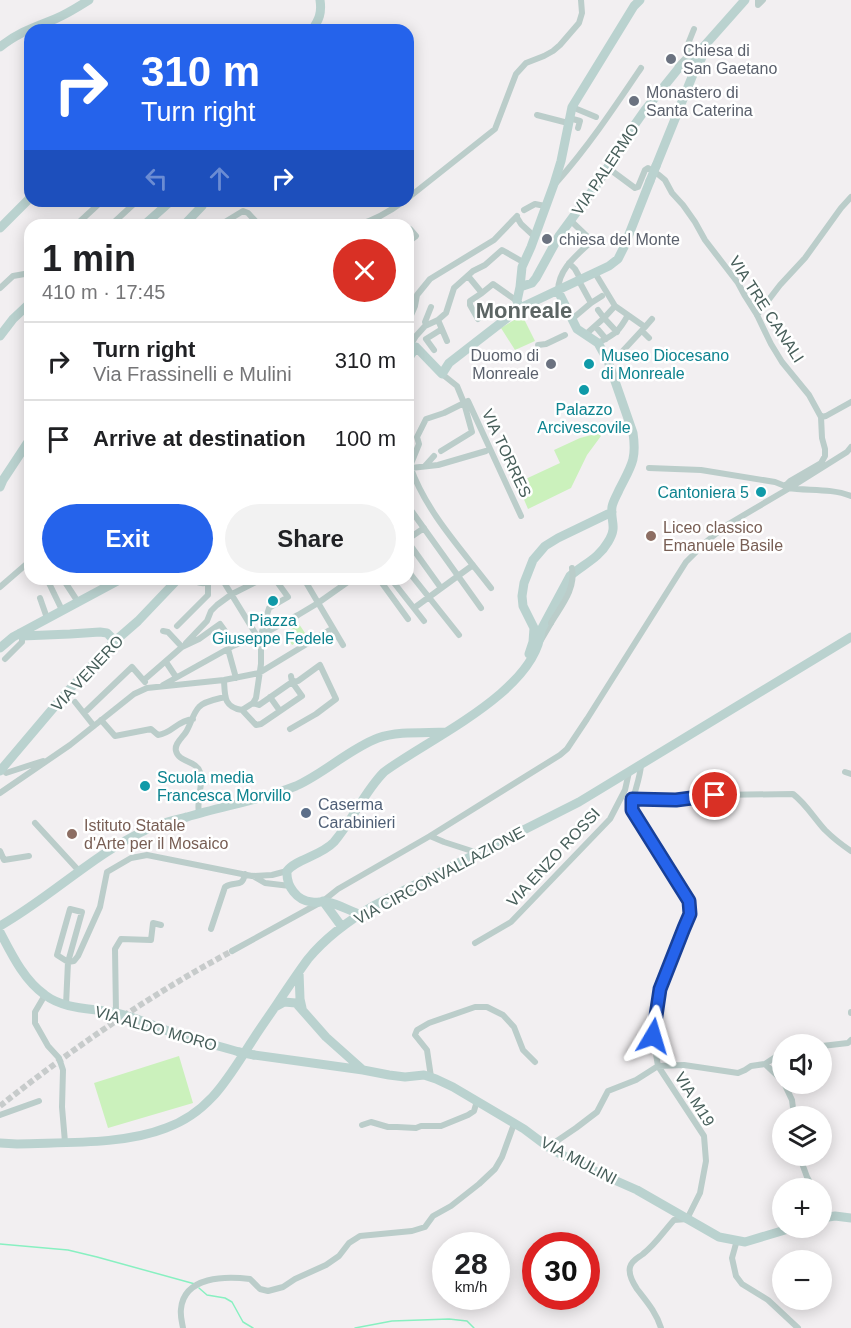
<!DOCTYPE html>
<html lang="en">
<head>
<meta charset="utf-8">
<style>
  :root { --surface:#fff; --page:#f2f2f2; --text:#202124; --muted:#757577; --line:#e0e0e0; --accent:#2563eb }
  body { margin:0; font-family:Arial,sans-serif; background:var(--page); color:var(--text); height:100vh; display:flex; flex-direction:column; font-size:22px; white-space:nowrap }
  * { box-sizing:border-box; margin:0 }
  p { font-size:20px; color:var(--muted) }
  .icon { flex:none; width:33px; height:33px; fill:none; stroke:currentColor; stroke-width:2; stroke-linecap:round; stroke-linejoin:round }
  .map { position:relative; flex:1; overflow:hidden }
  .sheet { position:absolute; left:24px; top:219px; width:390px; height:366px; display:flex; flex-direction:column; background:var(--surface); border-radius:18px; box-shadow:0 3px 15px #0003 }
  .sheet>* { flex:none }
  .guide { position:absolute; left:24px; top:24px; width:390px; height:183px; border-radius:18px; box-shadow:0 3px 15px #0003; background:#2563eb; color:#fff; overflow:hidden }
  .fabs { position:absolute; left:772px; top:1034px; display:grid; gap:12px }
  .fabs a { display:grid; place-items:center; width:60px; height:60px; border-radius:50%; background:var(--surface); box-shadow:0 3px 15px #0003; font-size:30px }
  .speed { position:absolute; left:432px; top:1232px; display:flex; gap:12px; font-size:30px; font-weight:700; text-align:center }
  .speed>* { display:grid; place-content:center; width:78px; height:78px; border-radius:50%; background:var(--surface); box-shadow:0 3px 15px #0003; line-height:1 }
  .speed small { font-size:15px; font-weight:400 }
  .speed .limit { border:9px solid #d22; background:#fff; color:#111 }
  .pin { position:absolute; display:grid; place-items:center; width:51px; height:51px; color:#fff; margin:-26px; border:3px solid #fff; border-radius:50%; box-shadow:0 2px 6px #0007 }
  .me { position:absolute; width:66px; margin:-33px; rotate:7deg; stroke-linejoin:round; filter:drop-shadow(0 0 4px #0008) }
  .turn { display:flex; align-items:center; gap:21px; height:126px; padding:0 18px; font-size:27px }
  .turn .icon { width:78px; height:78px; stroke-width:2.5 }
  .turn b { display:block; font-size:42px; line-height:51px }
  .lanes { display:flex; align-items:center; height:57px; padding:0 18px; background:#0003; justify-content:center; gap:30px; direction:ltr }
  .lanes .off { opacity:.35 }
  .round { display:grid; place-items:center; flex:none; width:63px; height:63px; border-radius:32px; background:var(--page) }
  .summary { display:flex; align-items:center; justify-content:space-between; height:102px; padding:0 18px }
  h1 { font-size:36px; font-weight:800; line-height:45px }
  .cta { display:flex; gap:12px; margin-top:auto; padding:12px 18px }
  .cta a { flex:1; height:69px; border-radius:36px; background:var(--accent); color:#fff; font-size:24px; font-weight:800; line-height:69px; text-align:center }
  .cta a+a { background:var(--page); color:var(--text) }
  ul { padding:0; list-style:none }
  li { display:flex; align-items:center; gap:18px; height:78px; padding:0 18px; border-top:2px solid var(--line) }
  li div { flex:1 }
  li b { display:block; font-size:22px }
  li em { font-style:normal }
  .map>svg:first-child { display:block }
  .green { fill:#cbf1bc }
  .lines { fill:none; stroke-linecap:round; stroke-linejoin:round }
  .stream { stroke:#88f0c1; stroke-width:1.5 }
  .street-tunnel { stroke:#c7cbcb; stroke-width:6; stroke-dasharray:6 3; stroke-linecap:butt }
  .street { stroke:#bbcdca; stroke-width:6 }
  .secondary { stroke:#bad2cf; stroke-width:9 }
  .street-bridge { stroke:#bbcdca; stroke-width:6 }
  .secondary-bridge { stroke:#bad2cf; stroke-width:9 }
  .route-casing { stroke:#184099; stroke-width:15 }
  .route { stroke:#2563eb; stroke-width:10 }
  .worship-dot { fill:#6b7280; stroke:#fff; stroke-width:2 }
  .culture-dot { fill:#0f9aa8; stroke:#fff; stroke-width:2 }
  .education-dot { fill:#8d6e63; stroke:#fff; stroke-width:2 }
  .service-dot { fill:#5c6f8a; stroke:#fff; stroke-width:2 }
  .labels { text-anchor:middle; stroke-width:5; stroke-linejoin:round; paint-order:stroke }
  .worship-label { font-size:16px; fill:#5b616d; stroke:#fff; text-anchor:start }
  .street-label { font-size:16px; fill:#475e5a; stroke:#fff }
  .culture-label { font-size:16px; fill:#0d838f; stroke:#fff; text-anchor:start }
  .education-label { font-size:16px; fill:#785e54; stroke:#fff; text-anchor:start }
  .service-label { font-size:16px; fill:#4e5e75; stroke:#fff; text-anchor:start }
  .district-label { font-size:22px; font-weight:bold; fill:#5c6564; stroke:#fff }
</style>
</head>
<body>
<div class="map">
<svg width="851" height="1328" viewBox="0 0 851 1328">
  <rect width="100%" height="100%" fill="#f2eff1"/>
  <path class="green" d="M522,315L535,341L515,350L501,328Z
    M599,433L601,436L587,455L571,488L528,509L517,483L560,463L554,450L580,438Z
    M299,624L307,636L292,645L285,633Z
    M179,1056L193,1103L108,1128L94,1083Z"/>
  <g class="lines">
    <path class="stream" d="M0,1244L68,1250L97,1257L195,1284
      M199,1288L207,1295L225,1298L232,1302L243,1322L253,1328
      M355,1328L392,1321L449,1319L467,1321L474,1328"/>
    <path class="street-tunnel" d="M0,1106C73,1048 150,995 232,951"/>
    <path class="street" d="M758,0V5L763,0
      M678,66L693,50L688,44L694,29
      M572,107L596,117
      M537,115L568,123
      M569,118L580,121L578,128
      M608,168L635,188L638,187L645,170L648,168L659,175L665,180L672,193L683,205L695,222L705,240L738,283L745,296L757,315L771,344L782,362L809,395L821,417L822,438L825,449V456L821,463L790,481L785,486
      M556,183C588,147 614,108 641,68
      M408,198L495,129L516,74L526,63L544,56L553,51L560,45L579,23L582,13L581,0
      M524,210L535,204L545,206
      M518,219L521,224L535,237
      M76,225L102,201
      M111,225L137,201
      M220,225L243,211L248,213L259,225
      M358,225C375,220 389,212 404,201
      M408,229H410L416,236L408,242
      M569,263L575,269L581,280
      M595,273L615,306L645,327L652,319
      M468,276L482,293L493,284L517,301
      M579,281L591,303
      M0,288L13,276L30,273
      M558,291C558,269 577,255 592,241L570,220
      M598,310L604,318L617,332
      M757,315L780,285L805,258L841,208L851,197
      M478,319L470,305V301L482,293
      M572,319L591,303L602,296
      M438,320L447,341
      M408,322L415,306L417,295L430,279L494,240L517,216
      M427,325L425,322L431,307
      M595,326L606,339
      M642,331L649,338
      M585,335L604,318L615,306
      M598,343C615,334 618,333 628,315
      M538,345L546,344L565,335
      M408,349L416,336L425,326L438,320L446,313L454,288L473,271L485,265L502,250L523,262
      M434,350L426,339L442,329
      M608,361L620,354L645,327
      M821,417L826,416L851,402
      M441,451L472,432L464,403L457,386L442,374
      M425,466L434,456
      M411,468L438,465L486,451
      M649,468L701,470L775,482L785,486
      M788,488C808,491 831,488 851,496
      M408,506L481,608
      M408,539L424,528
      M408,542L441,588
      M408,571L459,635
      M47,579L62,610
      M63,579L78,602
      M191,579C200,586 209,583 220,579
      M222,579L257,636
      M304,579L343,645
      M379,579L408,619
      M391,579L424,621
      M0,587L30,561
      M491,588C462,550 426,512 410,466L419,444L417,437L426,419L444,413L468,401L521,516
      M40,598L47,618
      M414,608L473,565
      M177,626L208,595V583
      M163,631L168,632L182,647
      M541,640L551,623
      M186,643L207,621L211,611L217,605L232,594L262,579
      M228,649L236,678
      M5,659L22,642V636
      M166,662L176,677
      M144,680L182,647L199,639L220,624L230,638L233,646
      M224,680C225,695 223,707 242,710L253,703L256,698L261,664V635L269,608L288,597L275,579
      M163,685L233,646L261,635L298,615L318,603L352,579
      M270,697L280,711
      M75,702L94,726
      M253,703L259,705L292,682L298,681L320,665L336,699L316,714L290,729
      M242,710L256,725L261,724L302,696L292,682L291,676
      M84,713L132,667L145,682
      M101,720L115,736L151,729L158,735C173,733 176,721 193,719
      M641,765C640,780 633,794 631,810L689,901L690,914L684,928L660,989L653,1036L658,1066L704,1136L706,1161L700,1193L687,1219L674,1220C664,1231 655,1245 643,1254C638,1258 632,1260 630,1267C628,1275 633,1283 637,1289C647,1302 656,1312 661,1328
      M2,768L6,773L43,761
      M845,772L851,774
      M0,793L70,745L134,694L147,688L224,680L259,673L333,628
      M632,799L676,800L715,795L793,794C806,804 814,818 825,830C833,838 842,845 851,851
      M199,813C196,799 204,785 200,772C196,760 179,763 176,751C174,744 182,738 186,732C191,724 193,713 199,707C204,701 217,699 225,697
      M35,823L80,872
      M430,836L444,842L478,853
      M0,851L4,860L29,856
      M253,876L265,883L290,886
      M211,929L225,887C235,880 242,889 245,874
      M475,943L511,922L610,819L625,790L629,772
      M232,951L323,901L338,889L430,836L560,755L567,749L587,719L686,562L707,541L727,525L788,489L847,452L851,447
      M45,995L35,1012V1023L48,1046L59,1058L63,1070L62,1107L65,1142
      M66,1005L68,962L82,912L70,909L57,955L68,962L74,961L78,956L100,907L107,872L131,858L147,855L252,876L272,875L287,871
      M851,1012V1013
      M116,1013L115,949L121,939L151,940L153,923L161,925
      M822,1046L848,1043L851,1040
      M765,1064L783,1081
      M431,1077L427,1050L415,1035L417,1030L429,1023L475,1007H487L503,1015L514,1027L523,1050L535,1062
      M784,1083L792,1100L794,1116
      M0,1115L39,1101
      M362,1125L371,1122L388,1127H397L416,1128L421,1126H441L468,1115L474,1111L477,1101
      M548,1147L576,1128L597,1112L608,1091L636,1080L658,1066L684,1065L738,1073L745,1070L751,1066L765,1064L777,1056L783,1054
      M799,1155L807,1177L813,1188
      M822,1206L827,1216
      M737,1240L732,1258L736,1276L742,1284L768,1300L798,1328
      M183,1328C182,1322 180,1315 181,1309C184,1276 226,1276 250,1279L260,1289L268,1291L283,1287L295,1279L326,1265L339,1256L349,1243L360,1236L412,1231L425,1227L433,1216L451,1206L479,1184L495,1169L502,1157L514,1124"/>
    <path class="secondary" d="M312,30C319,20 322,13 320,0
      M0,47C17,33 35,27 55,19C67,14 78,7 89,0
      M656,166L694,72L697,69L705,50
      M144,225L171,201
      M184,225L202,206L203,201
      M0,228L30,198
      M520,287L532,283L536,278L559,236L598,183L626,137L645,110L678,69L690,62L745,0
      M520,308L517,301L520,287L522,267L531,247L554,184L561,161L572,107L634,6L640,0
      M0,336L13,319L30,303
      M408,359L416,347L442,374L449,363L520,308L609,266L618,259L624,247L650,181
      M0,487L3,480L30,439
      M20,633L22,636L70,634L100,632L107,633L115,641
      M0,648L13,637L121,579
      M529,654L533,642L534,628L523,606L522,596L524,583L533,560L545,546L558,538L612,512
      M0,771L66,693L115,641L138,621L178,579
      M323,901L342,927
      M359,914C348,910 338,904 327,902C321,901 318,903 312,902C297,901 286,886 287,871C296,859 321,856 334,842C353,820 364,792 384,772C428,739 537,691 541,630L570,576C584,564 599,558 608,542C618,526 610,522 612,507C613,501 617,495 619,490C631,466 637,460 633,433L608,361L598,343L577,329L558,291
      M0,926C51,897 95,853 148,829C160,823 174,820 187,817C223,806 261,800 296,786C325,773 349,749 378,738C397,731 425,733 446,732
      M0,932C12,955 24,980 45,995C65,1010 93,1008 116,1013C139,1018 160,1029 182,1036C201,1042 220,1046 239,1052
      M299,972L300,999L302,1008
      M275,1007L284,1002L296,1003L326,1037L363,1070
      M254,1055L363,1070L389,1075L405,1077L424,1075L436,1079L453,1087L524,1129L548,1147L566,1157L603,1175L637,1190L719,1237L745,1242L795,1227
      M0,1143L17,1144C63,1142 123,1145 166,1128C211,1112 229,1076 254,1038C261,1027 269,1016 277,1004C287,989 297,974 308,959C326,937 351,919 375,905L579,802L851,637
      M822,1218L835,1216L851,1218"/>
    <path class="street-bridge" d="M551,623C561,606 576,589 572,568"/>
    <path class="secondary-bridge" d="M650,181L656,166
      M239,1052L254,1055"/>
  </g>
  <g class="lines">
    <defs>
      <path id="route" d="M653,1036L660,989L684,928L690,914L689,901L632,810V799L676,800L715,795"/>
    </defs>
    <use href="#route" class="route-casing"/>
    <use href="#route" class="route"/>
  </g>
  <g class="worship-dot">
    <circle cx="671" cy="59" r="6"/>
    <circle cx="634" cy="101" r="6"/>
    <circle cx="547" cy="239" r="6"/>
    <circle cx="551" cy="364" r="6"/>
  </g>
  <g class="culture-dot">
    <circle cx="589" cy="364" r="6"/>
    <circle cx="584" cy="390" r="6"/>
    <circle cx="761" cy="492" r="6"/>
    <circle cx="273" cy="601" r="6"/>
    <circle cx="145" cy="786" r="6"/>
  </g>
  <g class="education-dot">
    <circle cx="651" cy="536" r="6"/>
    <circle cx="72" cy="834" r="6"/>
  </g>
  <circle class="service-dot" cx="306" cy="813" r="6"/>
  <g class="labels">
    <g class="worship-label">
      <text x="683" y="56">Chiesa di<tspan x="683" dy="18">San Gaetano</tspan></text>
      <text x="646" y="98">Monastero di<tspan x="646" dy="18">Santa Caterina</tspan></text>
      <text x="559" y="245">chiesa del Monte</text>
      <text x="539" y="361" text-anchor="end">Duomo di<tspan x="539" dy="18">Monreale</tspan></text>
    </g>
    <g class="street-label">
      <text transform="translate(605 169) rotate(-56)" y="6">VIA PALERMO</text>
      <text transform="translate(767 309) rotate(57)" y="6">VIA TRE CANALI</text>
      <text transform="translate(507 453) rotate(65)" y="6">VIA TORRES</text>
      <text transform="translate(87 673) rotate(-47)" y="6">VIA VENERO</text>
      <text transform="translate(553 857) rotate(-47)" y="6">VIA ENZO ROSSI</text>
      <text transform="translate(439 875) rotate(-28)" y="6">VIA CIRCONVALLAZIONE</text>
      <text transform="translate(156 1028) rotate(16)" y="6">VIA ALDO MORO</text>
      <text transform="translate(695 1099) rotate(58)" y="6">VIA M19</text>
      <text transform="translate(579 1160) rotate(28)" y="6">VIA MULINI</text>
    </g>
    <g class="culture-label">
      <text x="601" y="361">Museo Diocesano<tspan x="601" dy="18">di Monreale</tspan></text>
      <text x="584" y="415" text-anchor="middle">Palazzo<tspan x="584" dy="18">Arcivescovile</tspan></text>
      <text x="749" y="498" text-anchor="end">Cantoniera 5</text>
      <text x="273" y="626" text-anchor="middle">Piazza<tspan x="273" dy="18">Giuseppe Fedele</tspan></text>
      <text x="157" y="783">Scuola media<tspan x="157" dy="18">Francesca Morvillo</tspan></text>
    </g>
    <g class="education-label">
      <text x="663" y="533">Liceo classico<tspan x="663" dy="18">Emanuele Basile</tspan></text>
      <text x="84" y="831">Istituto Statale<tspan x="84" dy="18">d'Arte per il Mosaico</tspan></text>
    </g>
    <g class="service-label">
      <text x="318" y="810">Caserma<tspan x="318" dy="18">Carabinieri</tspan></text>
    </g>
    <g class="district-label">
      <text x="524" y="318">Monreale</text>
    </g>
  </g>
</svg>
<div class="fabs">
<a><svg class="icon" aria-label="sound" viewBox="0 0 24 24"><path d="M4 9h4l5-4v14l-5-4H4zM17 9q2 3 0 6"/></svg></a>
<a><svg class="icon" aria-label="layers" viewBox="0 0 24 24"><path d="M12 4l9 5-9 5-9-5zM3 14l9 5 9-5"/></svg></a>
<a>+</a>
<a>−</a>
</div>
<div class="speed"><div>28<small>km/h</small></div><div class="limit">30</div></div>
<div class="pin" style="left:715px;top:795px;background:#d93025"><svg class="icon" aria-label="arrive" viewBox="0 0 24 24"><path d="M6 21V4h12l-3 4 3 4H6"/></svg></div>
<svg class="me" style="left:653px;top:1036px" viewBox="-20 -20 40 40"><path d="M0-17L14 15 0 8-14 15z" fill="#2563eb" stroke="#fff" stroke-width="4"/></svg>
<div class="guide">
<div class="turn"><svg class="icon" aria-label="right" viewBox="0 0 24 24"><path d="M7 20v-9h11M14 6l5 5-5 5"/></svg><div><b>310 m</b>Turn right</div></div>
<div class="lanes"><svg class="icon off" aria-label="left" viewBox="0 0 24 24"><path d="M17 20v-9H6M10 6l-5 5 5 5"/></svg><svg class="icon off" aria-label="ahead" viewBox="0 0 24 24"><path d="M12 20V5M6 11l6-6 6 6"/></svg><svg class="icon" aria-label="right" viewBox="0 0 24 24"><path d="M7 20v-9h11M14 6l5 5-5 5"/></svg></div>
</div>
<section class="sheet">
<div class="summary"><div><h1>1 min</h1><p>410 m · 17:45</p></div><a class="round" style="background:#d93025;color:#fff"><svg class="icon" aria-label="close" viewBox="0 0 24 24"><path d="M6 6l12 12M18 6L6 18"/></svg></a></div>
<ul>
<li><svg class="icon" aria-label="right" viewBox="0 0 24 24"><path d="M7 20v-9h11M14 6l5 5-5 5"/></svg><div><b>Turn right</b><p>Via Frassinelli e Mulini</p></div><em>310 m</em></li>
<li><svg class="icon" aria-label="arrive" viewBox="0 0 24 24"><path d="M6 21V4h12l-3 4 3 4H6"/></svg><div><b>Arrive at destination</b></div><em>100 m</em></li>
</ul>
<div class="cta"><a>Exit</a><a>Share</a></div>
</section>
</div>
</body>
</html>
